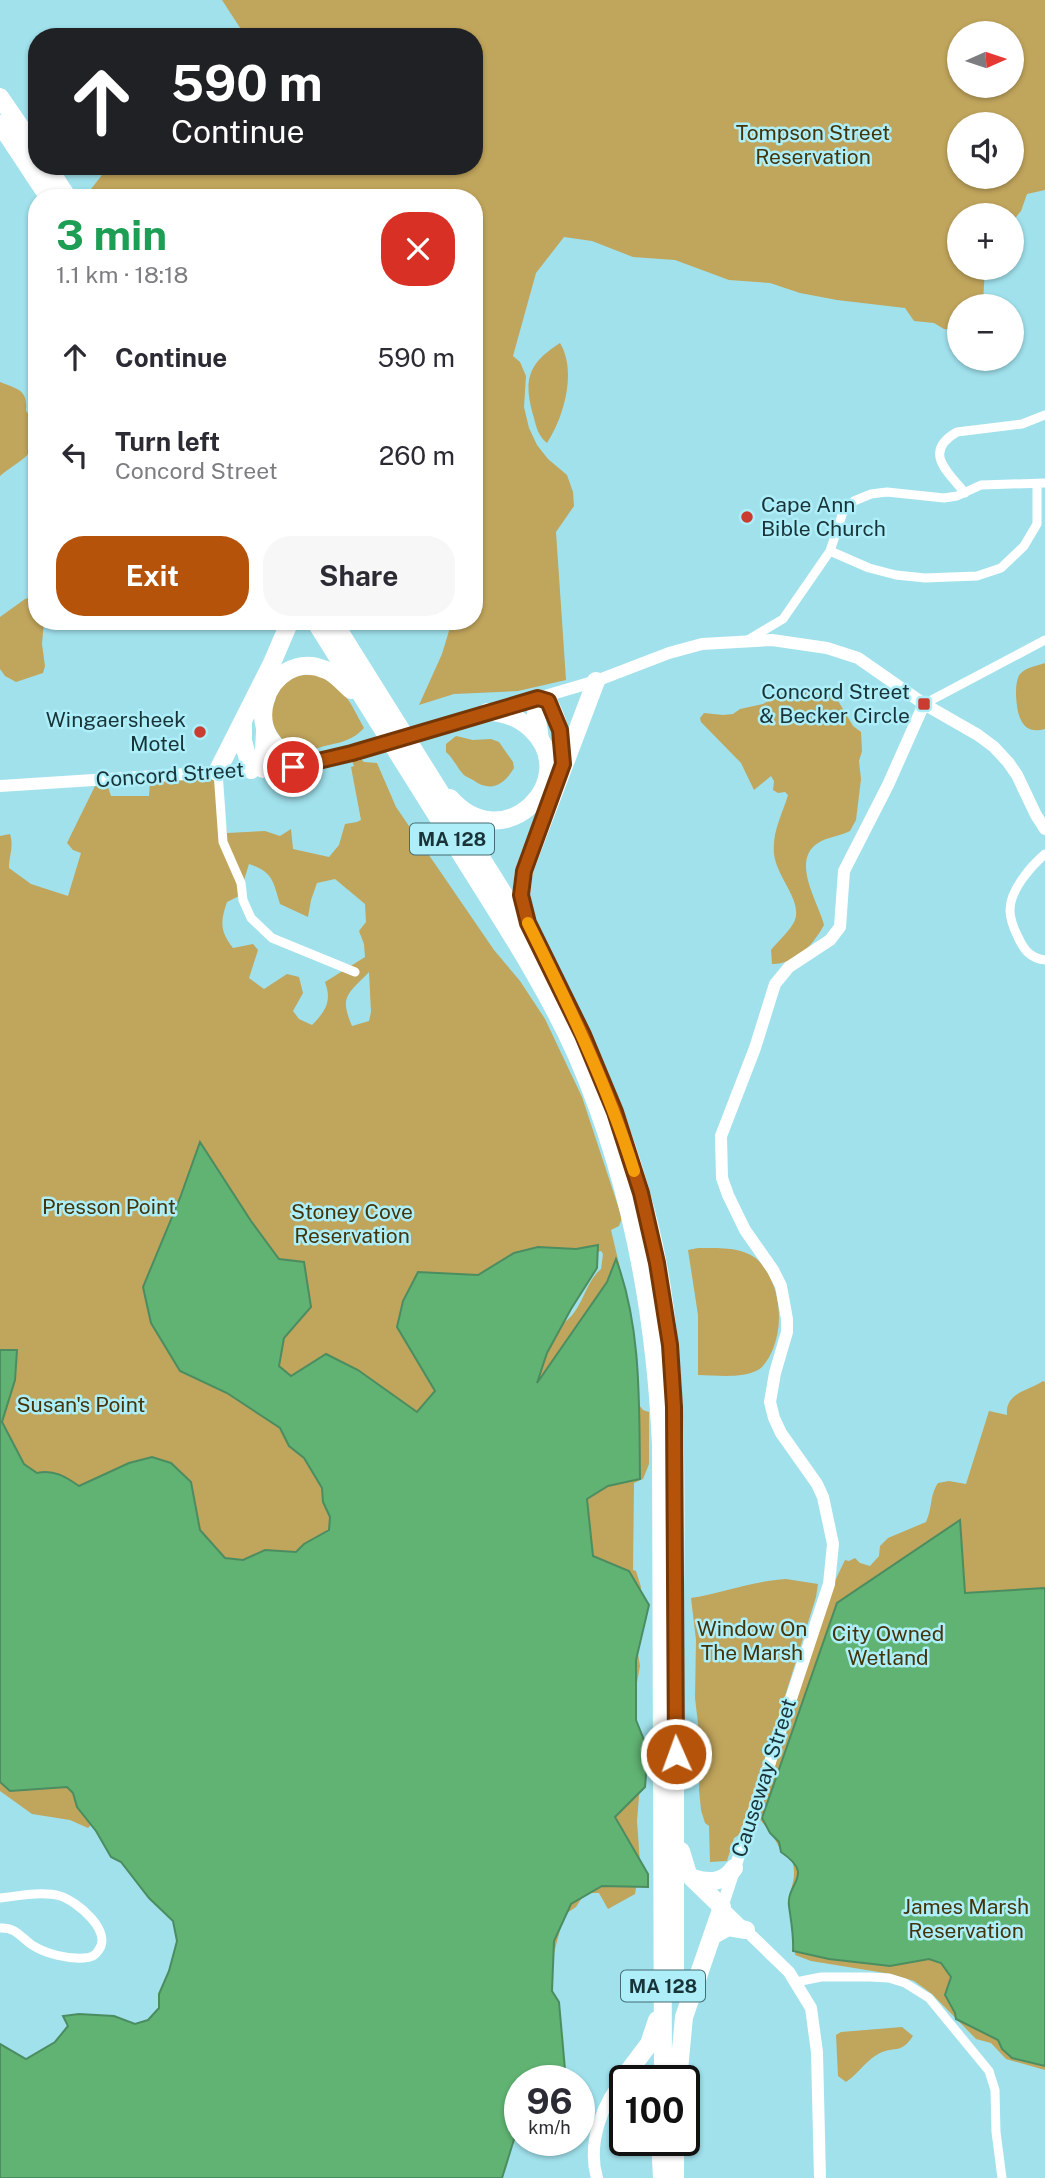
<!DOCTYPE html>
<html lang="en">
<head>
<meta charset="utf-8">
<style>
  :root { --surface:#fff; --page:#f7f7f7; --text:#2b2b33; --muted:#7c7c81; --accent:#b45309 }
  body { margin:0; font-family:"Public Sans",sans-serif; background:var(--page); color:var(--text); height:100vh; display:flex; flex-direction:column; font-size:26px; white-space:nowrap }
  * { box-sizing:border-box; margin:0 }
  p { font-size:23px; color:var(--muted) }
  .icon { flex:none; width:38px; height:38px; fill:none; stroke:currentColor; stroke-width:2; stroke-linecap:round; stroke-linejoin:round }
  .map { position:relative; flex:1; overflow:hidden }
  .sheet { position:absolute; left:28px; top:189px; width:455px; height:441px; display:flex; flex-direction:column; background:var(--surface); border-radius:28px; box-shadow:0 2px 5px #0004 }
  .sheet>* { flex:none }
  .top-card { position:absolute; left:28px; top:28px; width:455px; height:147px; border-radius:28px; box-shadow:0 2px 5px #0004; background:#202124; color:#fff; overflow:hidden }
  .needle { width:46px; rotate:87deg }
  .buttons { position:absolute; left:947px; top:21px; display:grid; gap:14px }
  .buttons a { display:grid; place-items:center; width:77px; height:77px; border-radius:50%; background:var(--surface); box-shadow:0 2px 5px #0004; font-size:35px }
  .speed { position:absolute; left:504px; top:2065px; display:flex; gap:14px; font-size:35px; font-weight:700; text-align:center }
  .speed>* { display:grid; place-content:center; width:91px; height:91px; border-radius:50%; background:var(--surface); box-shadow:0 2px 5px #0004; line-height:1 }
  .speed small { font-size:18px; font-weight:400 }
  .speed .limit { border:4px solid #111; border-radius:10px; background:#fff; color:#111 }
  .pin { position:absolute; display:grid; place-items:center; width:60px; height:60px; color:#fff; margin:-30px; border:4px solid #fff; border-radius:50%; box-shadow:0 2px 7px #0007 }
  .me { position:absolute; width:77px; margin:-38px; rotate:358deg; stroke-linejoin:round; filter:drop-shadow(0 0 5px #0008) }
  .turn { display:flex; align-items:center; gap:24px; height:147px; padding:0 28px; font-size:32px }
  .turn .icon { width:91px; height:91px; stroke-width:2.5 }
  .turn b { display:block; font-size:49px; line-height:60px }
  .round { display:grid; place-items:center; flex:none; width:74px; height:74px; border-radius:28px; background:var(--page) }
  .summary { display:flex; align-items:center; justify-content:space-between; height:119px; padding:0 28px }
  h1 { font-size:42px; font-weight:700; line-height:52px; color:#1e9e55 }
  .primary-button { display:flex; gap:14px; margin-top:auto; padding:14px 28px }
  .primary-button a { flex:1; height:80px; border-radius:28px; background:var(--accent); color:#fff; font-size:28px; font-weight:700; line-height:80px; text-align:center }
  .primary-button a+a { background:var(--page); color:var(--text) }
  ul { padding:0; list-style:none }
  li { display:flex; align-items:center; gap:21px; height:98px; padding:0 28px }
  li div { flex:1 }
  li b { display:block; font-size:26px }
  li em { font-style:normal }
  .map>svg:first-child { display:block }
  .green { fill:#c0a55c; fill-rule:evenodd }
  .water { fill:#60b372; stroke:#4b8d61; stroke-width:2 }
  .lines { fill:none; stroke-linecap:round; stroke-linejoin:round }
  .street { stroke:#fff; stroke-width:9 }
  .secondary { stroke:#fff; stroke-width:12 }
  .highway { stroke:#fff; stroke-width:18 }
  .route-casing { stroke:#753606; stroke-width:18 }
  .route { stroke:#b45309; stroke-width:12 }
  .slow { stroke:#f59e0b; stroke-width:12 }
  .poi-dot { fill:#c93c2f; stroke:#adeef9; stroke-width:2.5 }
  .labels { text-anchor:middle; stroke-width:5; stroke-linejoin:round; paint-order:stroke }
  .shield { fill:#adeef9; stroke:#456c72; stroke-width:2 }
  .shield-label { font-size:19px; font-weight:bold; fill:#193438 }
  .park-label { font-size:21px; fill:#443509; stroke:#adeef9 }
  .poi-label { font-size:21px; fill:#193438; stroke:#adeef9; text-anchor:end }
  .street-label { font-size:21px; fill:#193438; stroke:#adeef9 }
</style>
</head>
<body>
<div class="map">
<svg width="1045" height="2178" viewBox="0 0 1045 2178">
  <rect width="100%" height="100%" fill="#a0e1ec"/>
  <path class="green" d="M222,0H1045V190L1027,194L1021,211L1012,222V215H959V268H985L983,302L987,306H959V330L944,329L934,323L914,321L905,308L837,300L800,293L770,283L729,280L675,260L633,257L592,241L564,237L536,273L513,356L520,362L526,376L524,407L529,428L537,445L548,459L567,475L573,492L574,506L556,532L566,680L518,691L454,694L419,705L442,654L452,621H474V198H84L109,166H474V37H246ZM959,33H1012V86H959ZM959,124H1012V177H959Z
    M560,343C577,371 564,417 547,443C539,437 536,427 534,418C523,381 527,364 560,343Z
    M0,382C18,389 28,390 26,411L37,424C37,458 21,458 0,476Z
    M36,596L37,621H44L42,644L45,666L43,673L16,682L5,676L0,669V617L25,599Z
    M1045,663V729C1021,736 1017,714 1016,695C1016,688 1016,680 1020,674C1026,667 1037,666 1045,663Z
    M313,674C341,679 351,704 364,728C354,739 343,742 329,745C322,746 314,750 307,751C286,751 274,731 269,714L275,701L277,690L295,676Z
    M786,691L834,694L853,726L861,732L862,751L859,761L861,779L856,820L850,831C840,836 827,837 818,843C790,861 819,903 824,925C813,945 796,964 772,964L771,950C778,941 791,930 795,920C802,900 777,878 774,854C772,832 782,815 788,795L785,792L778,793L773,790L774,781L771,776L754,790L741,763L701,722L700,718L704,713L723,715L733,714L740,709L763,704Z
    M456,736L473,740L491,739L499,742L513,762L514,768C504,785 491,793 473,780C470,778 466,777 464,775C457,768 454,759 446,752V744Z
    M361,759L364,762L377,763L396,807L494,950L520,981L545,1019L582,1097L622,1218L619,1226L611,1230L620,1268L618,1273L631,1395L643,1410L649,1412V1464L643,1479L634,1483L633,1570L636,1571L641,1587L633,1625L640,1666L635,1694L640,1784L637,1821L640,1863L635,1894L608,1909L599,1893H585L576,1907L564,1915L520,2081L513,2134L501,2178L343,1519L321,1548L235,1568L89,1489L28,1473L0,1437V836L10,834C14,847 9,855 9,868L31,884L68,896L81,853L73,850L67,843L95,786L107,784L111,796H149L150,782L213,777L218,781L227,833L265,831L280,836L291,829L293,849L329,857L339,845L345,824L357,822L361,820L351,767L354,766L352,761H359ZM249,864C273,872 273,881 280,904L308,917L311,900L317,883L335,879L365,904L366,922L359,931L364,944L365,957L325,982C332,1001 326,1011 312,1025L299,1019L293,1011L303,993L299,977L287,974L264,989L249,978L258,950L253,944L233,948C220,931 220,922 227,902L239,896ZM369,972L371,1012L369,1021L352,1026C339,996 348,994 369,972ZM601,1251L603,1254L601,1269C584,1283 583,1311 563,1323L572,1308L593,1253Z
    M698,1248C718,1248 745,1246 760,1262C780,1285 784,1322 773,1349C770,1356 765,1366 758,1370C741,1379 716,1375 698,1375V1315L688,1250Z
    M1043,1381L1045,1382V2070L1006,2059L991,2043L976,2039L932,1994L914,1981L891,1974L811,1961L795,1955C797,1946 791,1920 790,1907C788,1884 800,1881 790,1853L780,1849L772,1834L757,1816L833,1585L845,1560L849,1561L855,1558L860,1563L870,1566L879,1556L880,1546L888,1538L926,1522C933,1507 929,1497 938,1483L949,1481L966,1484L989,1411L1007,1415C1005,1392 1029,1391 1043,1381Z
    M786,1579L818,1584L816,1597L745,1824L739,1835L734,1838L727,1861L710,1862L709,1826L705,1823L701,1810L699,1790L701,1749L695,1698L696,1640L691,1598C723,1593 753,1581 786,1579Z
    M0,1782L17,1789L71,1786L96,1820L88,1828L70,1820L32,1814L0,1791Z
    M902,2027L913,2036C901,2054 896,2046 880,2053C867,2059 858,2074 846,2082L838,2076L836,2035L841,2032Z"/>
  <path class="water" d="M200,1142L251,1221L279,1259L304,1262L311,1307L284,1338L279,1366L291,1376L326,1354L358,1370L417,1412L435,1391L397,1327L403,1301L418,1272L478,1275L514,1253L538,1247L576,1249L598,1245L597,1268L571,1309L547,1353L537,1383L607,1282L616,1259C642,1328 639,1407 640,1479L608,1486L587,1499L593,1556L629,1571L649,1605L636,1660V1720L648,1750L645,1787L615,1817L648,1874V1887L602,1886L571,1904L554,1941L552,1991L559,2002L566,2081H520V2130L516,2133L502,2178H0V2044L26,2059L55,2042L68,2026L63,2016L79,2014L114,2016L135,2024L148,2020L159,2008V1994L169,1971L177,1941L173,1921L149,1898L121,1862L111,1857L96,1831L77,1807L73,1793L67,1787L10,1791L0,1782V1350H17L15,1380L2,1422L24,1464L37,1473C54,1469 66,1477 79,1486L129,1463L152,1457L171,1463L191,1482L200,1530L225,1558L243,1560L265,1550L296,1552L304,1544L329,1530L330,1517L323,1502L322,1488L304,1458L289,1446L280,1428L227,1393L180,1371L151,1323L143,1287L180,1198Z
    M960,1520L965,1593L1045,1588V2066L1012,2058L1002,2049L998,2040L956,2019L955,2013L945,1995L951,1977L941,1963L929,1959L890,1966L829,1959L793,1951C794,1936 791,1921 789,1906C786,1882 816,1876 781,1852L779,1842L770,1833L762,1818L837,1603Z"/>
  <g class="lines">
    <path class="street" d="M965,493C948,472 922,452 957,432L1022,424L1045,415
      M830,551L869,568L896,575L925,578L977,576L1001,568L1024,546L1037,524V484
      M746,641L783,619L830,551L843,512L854,501L871,494L887,492L944,498L957,496L981,485L1045,483
      M924,704L1045,640
      M218,772L223,842L241,883L243,900L251,918L272,938L355,972
      M1045,854C1031,866 1010,890 1010,910C1010,918 1014,929 1018,937C1024,950 1030,958 1045,960
      M0,1898C18,1896 42,1891 60,1896C77,1901 114,1932 98,1951C95,1956 90,1958 84,1958C67,1959 46,1954 32,1945C20,1937 16,1927 0,1928
      M796,1982L821,1977H870L889,1978L905,1983L929,1998L989,2071L995,2090L996,2132L1002,2178"/>
    <path class="secondary" d="M0,786L293,767L352,753L596,681L669,653L702,644L772,640L827,648L858,658L924,704L978,735L994,747L1008,762L1017,775L1036,815L1045,829
      M597,2178C587,2144 602,2102 625,2076
      M820,2178L817,2052L811,2008L789,1972L722,1907L829,1584L833,1544L823,1497L817,1484L781,1433L774,1418L770,1402L775,1373L787,1332V1319L781,1286L773,1270L745,1230L728,1195L722,1178L721,1136L755,1048L775,984L789,967L830,940L840,927L844,871L888,785L924,704"/>
    <path class="highway" d="M0,97L37,151
      M0,124L49,198
      M47,166L68,198
      M315,621C366,703 418,785 469,867C508,929 547,989 577,1056C631,1180 655,1311 661,1445L663,2081
      M333,621L542,955C594,1053 637,1155 658,1265C678,1373 676,1482 675,1592C675,1719 675,1845 675,1972
      M243,723V741L251,770
      M540,739L535,706L538,698L548,701C558,719 563,737 563,757
      M311,763C227,747 268,644 326,670C336,674 343,683 351,690
      M263,769L265,731
      M217,772L272,663L290,621
      M450,798C504,860 584,779 531,729C519,718 503,712 487,712
      M526,919L521,895L524,871L596,681
      M693,1878C709,1883 724,1883 734,1868
      M712,1936L728,1927L746,1930
      M625,2076L649,2044L657,2020
      M625,2076L638,2073L649,2081
      M678,2081L684,2017L722,1907L688,1874L681,1851
      M660,2140L662,2178
      M675,2140V2178"/>
  </g>
  <g class="lines">
    <defs>
      <path id="route" d="M293,767L352,753L538,698L548,701L560,730L563,764L524,871L521,895L528,923L583,1035L615,1112L641,1193L657,1263L670,1345L674,1407L676,1754"/>
    </defs>
    <use href="#route" class="route-casing"/>
    <use href="#route" class="route"/>
    <path class="slow" d="M528,923C568,1004 607,1084 634,1171"/>
  </g>
  <g class="poi-dot">
    <circle cx="747" cy="517" r="7"/>
    <rect x="917" y="697" width="14" height="14" rx="3.5"/>
    <circle cx="200" cy="732" r="7"/>
  </g>
  <g class="labels">
    <g class="shield">
      <rect x="410" y="823.5" width="84" height="31" rx="5"/>
      <rect x="621" y="1970.5" width="84" height="31" rx="5"/>
    </g>
    <g class="shield-label">
      <text x="452" y="846">MA 128</text>
      <text x="663" y="1993">MA 128</text>
    </g>
    <g class="park-label">
      <text x="813" y="140">Tompson Street<tspan x="813" dy="24">Reservation</tspan></text>
      <text x="109" y="1214">Presson Point</text>
      <text x="352" y="1219">Stoney Cove<tspan x="352" dy="24">Reservation</tspan></text>
      <text x="81" y="1412">Susan's Point</text>
      <text x="752" y="1636">Window On<tspan x="752" dy="24">The Marsh</tspan></text>
      <text x="888" y="1641">City Owned<tspan x="888" dy="24">Wetland</tspan></text>
      <text x="966" y="1914">James Marsh<tspan x="966" dy="24">Reservation</tspan></text>
    </g>
    <g class="poi-label">
      <text x="761" y="512" text-anchor="start">Cape Ann<tspan x="761" dy="24">Bible Church</tspan></text>
      <text x="910" y="699">Concord Street<tspan x="910" dy="24">&amp; Becker Circle</tspan></text>
      <text x="186" y="727">Wingaersheek<tspan x="186" dy="24">Motel</tspan></text>
    </g>
    <g class="street-label">
      <text transform="translate(170 775) rotate(-4)" y="7">Concord Street</text>
      <text transform="translate(764 1778) rotate(-72)" y="7">Causeway Street</text>
    </g>
  </g>
</svg>
<div class="buttons">
<a><svg class="needle" viewBox="-14 -14 28 28"><path d="M0-13l5 13h-10z" fill="#e53935"/><path d="M0 13l5-13h-10z" fill="#7c7c81"/></svg></a>
<a><svg class="icon" aria-label="sound" viewBox="0 0 24 24"><path d="M4 9h4l5-4v14l-5-4H4zM17 9q2 3 0 6"/></svg></a>
<a>+</a>
<a>−</a>
</div>
<div class="speed"><div>96<small>km/h</small></div><div class="limit">100</div></div>
<div class="pin" style="left:293px;top:767px;background:#d93025"><svg class="icon" aria-label="arrive" viewBox="0 0 24 24"><path d="M6 21V4h12l-3 4 3 4H6"/></svg></div>
<svg class="me" style="left:676px;top:1754px" viewBox="-20 -20 40 40"><circle r="17" fill="#b45309" stroke="#fff" stroke-width="3"/><path d="M0-11L8 9 0 5-8 9z" fill="#fff"/></svg>
<div class="top-card">
<div class="turn"><svg class="icon" aria-label="ahead" viewBox="0 0 24 24"><path d="M12 20V5M6 11l6-6 6 6"/></svg><div><b>590 m</b>Continue</div></div>
</div>
<section class="sheet">
<div class="summary"><div><h1>3 min</h1><p>1.1 km · 18:18</p></div><a class="round" style="background:#d93025;color:#fff"><svg class="icon" aria-label="close" viewBox="0 0 24 24"><path d="M6 6l12 12M18 6L6 18"/></svg></a></div>
<ul>
<li><svg class="icon" aria-label="ahead" viewBox="0 0 24 24"><path d="M12 20V5M6 11l6-6 6 6"/></svg><div><b>Continue</b></div><em>590 m</em></li>
<li><svg class="icon" aria-label="left" viewBox="0 0 24 24"><path d="M17 20v-9H6M10 6l-5 5 5 5"/></svg><div><b>Turn left</b><p>Concord Street</p></div><em>260 m</em></li>
</ul>
<div class="primary-button"><a>Exit</a><a>Share</a></div>
</section>
</div>
</body>
</html>
